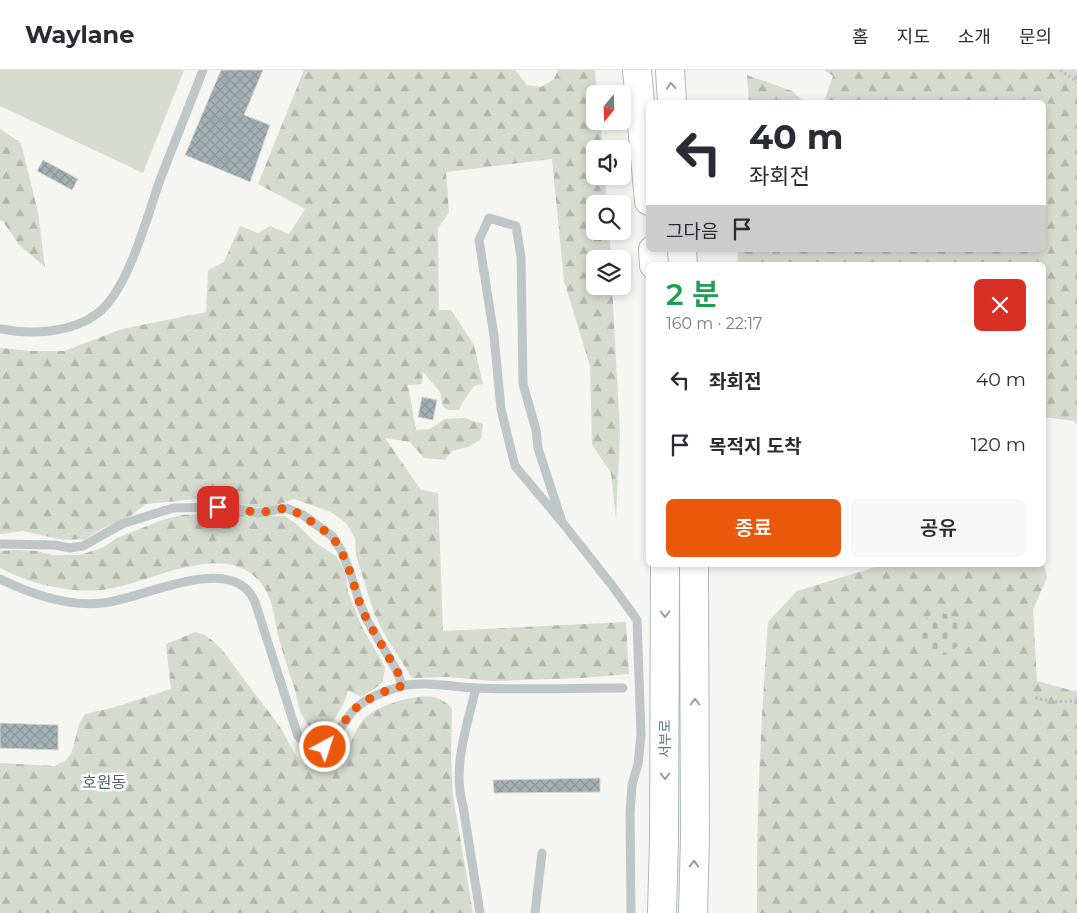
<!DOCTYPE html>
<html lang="ko">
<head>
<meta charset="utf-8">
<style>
  :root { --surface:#fff; --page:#f7f7f7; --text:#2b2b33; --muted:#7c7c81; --line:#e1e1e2; --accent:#ea580c }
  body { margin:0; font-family:Montserrat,"Noto Sans KR",sans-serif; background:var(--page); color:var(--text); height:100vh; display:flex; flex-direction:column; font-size:19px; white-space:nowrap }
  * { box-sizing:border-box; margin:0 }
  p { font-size:16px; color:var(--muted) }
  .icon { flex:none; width:28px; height:28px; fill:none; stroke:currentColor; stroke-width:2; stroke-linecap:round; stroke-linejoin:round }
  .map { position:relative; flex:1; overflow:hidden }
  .drawer { position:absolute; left:646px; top:192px; width:400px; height:305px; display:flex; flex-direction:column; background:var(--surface); border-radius:8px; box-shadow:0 2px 8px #0003 }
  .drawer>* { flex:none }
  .guide { position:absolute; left:646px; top:30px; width:400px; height:152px; border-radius:8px; box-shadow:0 2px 8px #0003; background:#fff; color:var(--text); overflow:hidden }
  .needle { width:32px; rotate:199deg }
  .controls { position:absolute; left:586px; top:15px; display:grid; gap:10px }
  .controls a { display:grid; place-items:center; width:45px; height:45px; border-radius:8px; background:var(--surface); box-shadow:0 2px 8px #0003; font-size:25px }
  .pin { position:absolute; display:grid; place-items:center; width:42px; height:42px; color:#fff; margin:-21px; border-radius:10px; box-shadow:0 2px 8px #0006 }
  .me { position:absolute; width:55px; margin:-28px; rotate:40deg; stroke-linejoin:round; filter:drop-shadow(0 0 4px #0008) }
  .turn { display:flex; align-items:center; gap:18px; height:105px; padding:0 20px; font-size:22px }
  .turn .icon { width:65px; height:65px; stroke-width:2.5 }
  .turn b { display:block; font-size:35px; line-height:42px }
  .then { display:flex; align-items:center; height:48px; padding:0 20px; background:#0003; gap:10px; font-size:19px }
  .round { display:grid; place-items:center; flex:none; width:52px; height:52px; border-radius:8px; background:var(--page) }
  .overview { display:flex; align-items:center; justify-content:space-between; height:85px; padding:0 20px }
  h1 { font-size:30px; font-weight:600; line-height:38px; color:#1e9e55 }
  .primary-button { display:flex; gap:10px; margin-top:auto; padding:10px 20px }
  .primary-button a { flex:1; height:58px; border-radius:8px; background:var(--accent); color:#fff; font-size:20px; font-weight:600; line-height:58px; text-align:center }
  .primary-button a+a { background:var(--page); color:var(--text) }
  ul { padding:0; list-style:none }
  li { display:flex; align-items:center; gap:15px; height:65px; padding:0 20px }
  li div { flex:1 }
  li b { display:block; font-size:19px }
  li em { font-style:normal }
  header { display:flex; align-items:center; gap:30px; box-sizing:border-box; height:70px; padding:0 25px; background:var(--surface); border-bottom:1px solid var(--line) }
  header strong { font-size:24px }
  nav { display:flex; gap:28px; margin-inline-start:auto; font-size:18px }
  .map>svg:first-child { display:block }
  .forest { fill:url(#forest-firs) }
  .cemetery { fill:url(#cemetery-stones) }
  .garden { fill:#d6dbd0 }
  .building { fill:url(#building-cross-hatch); stroke:#d7d6d4 }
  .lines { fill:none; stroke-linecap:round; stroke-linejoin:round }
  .trunk-casing { stroke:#b2b8ba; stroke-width:30 }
  .path { stroke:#b7bcbe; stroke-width:3; stroke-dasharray:2.5 2.5; stroke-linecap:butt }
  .service { stroke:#bfc6c8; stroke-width:9 }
  .trunk { stroke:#fff; stroke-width:28 }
  .oneway { stroke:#8ea0a5 }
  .route { stroke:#ea580c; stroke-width:9; stroke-dasharray:0 16.2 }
  .labels { text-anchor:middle; stroke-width:5; stroke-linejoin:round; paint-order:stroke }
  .street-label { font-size:14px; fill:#5e787f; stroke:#fff }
  .quarter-label { font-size:16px; fill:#506469; stroke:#fff }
</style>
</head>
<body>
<header>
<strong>Waylane</strong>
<nav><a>홈</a><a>지도</a><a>소개</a><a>문의</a></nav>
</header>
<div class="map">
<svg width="1077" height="843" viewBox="0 0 1077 843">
  <defs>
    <pattern id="forest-firs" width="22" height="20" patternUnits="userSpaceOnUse" patternTransform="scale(1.25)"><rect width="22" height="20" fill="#d6dbd0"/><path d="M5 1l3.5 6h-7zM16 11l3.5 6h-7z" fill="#b1b6ae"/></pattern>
    <pattern id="cemetery-stones" width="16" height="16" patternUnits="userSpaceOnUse" patternTransform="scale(1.25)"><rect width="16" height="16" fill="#d6dbd0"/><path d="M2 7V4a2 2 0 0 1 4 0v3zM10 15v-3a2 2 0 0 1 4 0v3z" fill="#b1b6ae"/></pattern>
    <pattern id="building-cross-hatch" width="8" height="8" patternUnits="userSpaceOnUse" patternTransform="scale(1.25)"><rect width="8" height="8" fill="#a4b1b4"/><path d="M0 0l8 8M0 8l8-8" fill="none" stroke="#899598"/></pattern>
  </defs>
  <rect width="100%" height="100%" fill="#f5f5f1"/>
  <path class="forest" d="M304,0H515L527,15L541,17L554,9L558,0H595L597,24H595V51H600L603,79H595V106H605L607,134H595V161H609L611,189H595V216H612L620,364L616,448L611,403L592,375L590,296L564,211L552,89L446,102L449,143L438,158L439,240H451L474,275L483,314L474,316L462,333L459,340H449L443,337L440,322L423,302L422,314L408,315L416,360L430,359L445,349L464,348L483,354L481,369L468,377L452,381L445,390L424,388L410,372L385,368L421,420L438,423L443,561L626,552L629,604L581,608L492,611L448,607L412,608L383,562L374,543L356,485L355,468L346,453L331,442L294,429L266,439L244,435L228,429H197L146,434L129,447L103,458L85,469L63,470L23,461L0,464V278L32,281H64L122,259L206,242L208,200L224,192L240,156L258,163L270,156L289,164L305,139L258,114Z
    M824,0H1077V354L1074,351L1044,347V195H737L738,180H1044V32H824L833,6Z
    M747,5L792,21L805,32H749Z
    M0,59L21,73L38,142L45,197L19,175L2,150L0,151Z
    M224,443L248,445L285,446L295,453L315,472L337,487L346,503L348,522L362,557L385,597L383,612L374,619L361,627L348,620C346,634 329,659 317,668C312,660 306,653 302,645C298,638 297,628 295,620C289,602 283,584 278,565C274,547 273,527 260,512C223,468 148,515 102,520C68,523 30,514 0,498V481L16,480L37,481L52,485H80L104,477L117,468L162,450L181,445Z
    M1044,492L1047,507L1033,540L1037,611L1074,621L1077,620V843H757C756,746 761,649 768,552L797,521L882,495H1044Z
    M195,562C199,563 203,564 206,566C222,575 232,594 243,608C255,625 268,640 280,657C290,672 295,694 315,699C348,708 348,664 365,648C378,635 415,624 433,627C441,628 446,633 452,638L451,686L453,726L473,843H0V693L54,696L65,691L72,682L79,654L85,644L115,637L171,619L166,574Z"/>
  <path class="cemetery" d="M919 564a21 21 0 1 1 42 0a21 21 0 1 1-42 0Z"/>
  <path class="garden" d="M0,0H184L143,103L0,36Z"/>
  <path class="building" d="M221,0H263L244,45L270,55L250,112L185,85Z
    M43,90L78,109L72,120L37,101Z
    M422,327L437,330L433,350L418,347Z
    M0,653L58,655V680L0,678Z
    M600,708V722L494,723L493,710Z"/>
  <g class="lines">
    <defs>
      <path id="trunk" d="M637,0L649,131
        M670,0L672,32
        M653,180L654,195
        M682,180L683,195
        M662,843L664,770L665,495
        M693,843L695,768L694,495"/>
    </defs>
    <use href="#trunk" class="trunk-casing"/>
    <path class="path" d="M1060,0L1077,12
      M1035,628L1054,632L1077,631"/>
    <path class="service" d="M0,259C32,265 72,263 98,243C129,219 147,146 160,110C174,73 189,37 203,0
      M562,452L515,396L501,339L494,266L479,170L489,148L516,156L521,187L523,314L536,360L538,378L562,452L614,518L637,550L641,665L638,694L632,715L630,743L631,843
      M0,474L55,475L70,478L83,476L122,454L173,438L219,437L234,438L258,443L286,438L303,445L332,466L341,480L350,502L360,534L367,550L398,603L402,616
      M0,509C31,524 69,537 103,533C141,529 220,487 249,522C252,525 253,529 255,532L298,666C326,700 338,655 355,639C365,629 385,621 399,617C419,610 453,617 475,618C524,620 574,618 623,618
      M476,618C467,655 452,698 463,736L480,843
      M535,843L542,783"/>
    <use href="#trunk" class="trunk"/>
  </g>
  <defs><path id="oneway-chevron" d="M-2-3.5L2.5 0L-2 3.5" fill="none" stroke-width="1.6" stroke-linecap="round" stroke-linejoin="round" transform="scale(1.25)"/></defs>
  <g class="oneway">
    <use href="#oneway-chevron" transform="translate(671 16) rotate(-94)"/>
    <use href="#oneway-chevron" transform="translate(665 544) rotate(90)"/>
    <use href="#oneway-chevron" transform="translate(695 632) rotate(-90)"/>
    <use href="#oneway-chevron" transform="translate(665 706) rotate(90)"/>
    <use href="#oneway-chevron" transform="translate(694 794) rotate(-88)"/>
  </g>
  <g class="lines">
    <path class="route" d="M218,437L234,438L258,443L286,438L302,445L332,466L341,480L350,502L360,534L367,550L398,603L402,616C390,618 363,630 354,640C343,651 337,666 325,677"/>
  </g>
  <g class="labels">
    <g class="street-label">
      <text transform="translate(665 669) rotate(-90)" y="5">서부로</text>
    </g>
    <g class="quarter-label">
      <text x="104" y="718">호원동</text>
    </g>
  </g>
</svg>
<div class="controls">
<a><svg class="needle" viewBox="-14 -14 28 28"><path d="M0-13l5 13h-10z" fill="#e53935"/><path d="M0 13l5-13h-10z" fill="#7c7c81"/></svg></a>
<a><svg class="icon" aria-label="sound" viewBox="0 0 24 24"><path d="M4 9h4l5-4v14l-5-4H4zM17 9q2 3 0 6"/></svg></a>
<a><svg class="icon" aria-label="search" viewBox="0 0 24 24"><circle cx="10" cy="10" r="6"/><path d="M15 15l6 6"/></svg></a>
<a><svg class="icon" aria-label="layers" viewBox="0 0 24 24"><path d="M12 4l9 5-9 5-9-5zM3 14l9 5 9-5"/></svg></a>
</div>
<div class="pin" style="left:218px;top:437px;background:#d93025"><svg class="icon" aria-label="arrive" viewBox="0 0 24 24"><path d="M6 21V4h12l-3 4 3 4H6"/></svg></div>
<svg class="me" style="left:325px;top:677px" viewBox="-20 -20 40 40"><circle r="17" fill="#ea580c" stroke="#fff" stroke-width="3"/><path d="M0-11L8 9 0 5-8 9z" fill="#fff"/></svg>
<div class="guide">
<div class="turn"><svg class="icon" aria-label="left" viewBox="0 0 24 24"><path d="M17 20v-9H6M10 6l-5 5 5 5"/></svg><div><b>40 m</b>좌회전</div></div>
<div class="then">그다음<svg class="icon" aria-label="arrive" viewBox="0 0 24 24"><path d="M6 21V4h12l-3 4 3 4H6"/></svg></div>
</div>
<section class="drawer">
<div class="overview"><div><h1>2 분</h1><p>160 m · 22:17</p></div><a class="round" style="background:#d93025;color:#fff"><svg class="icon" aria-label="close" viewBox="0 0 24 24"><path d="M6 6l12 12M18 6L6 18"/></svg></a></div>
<ul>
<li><svg class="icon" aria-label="left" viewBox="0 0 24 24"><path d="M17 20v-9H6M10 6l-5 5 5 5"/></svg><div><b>좌회전</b></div><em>40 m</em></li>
<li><svg class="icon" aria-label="arrive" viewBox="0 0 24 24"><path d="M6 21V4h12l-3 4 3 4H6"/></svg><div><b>목적지 도착</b></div><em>120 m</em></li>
</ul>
<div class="primary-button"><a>종료</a><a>공유</a></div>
</section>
</div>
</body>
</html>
